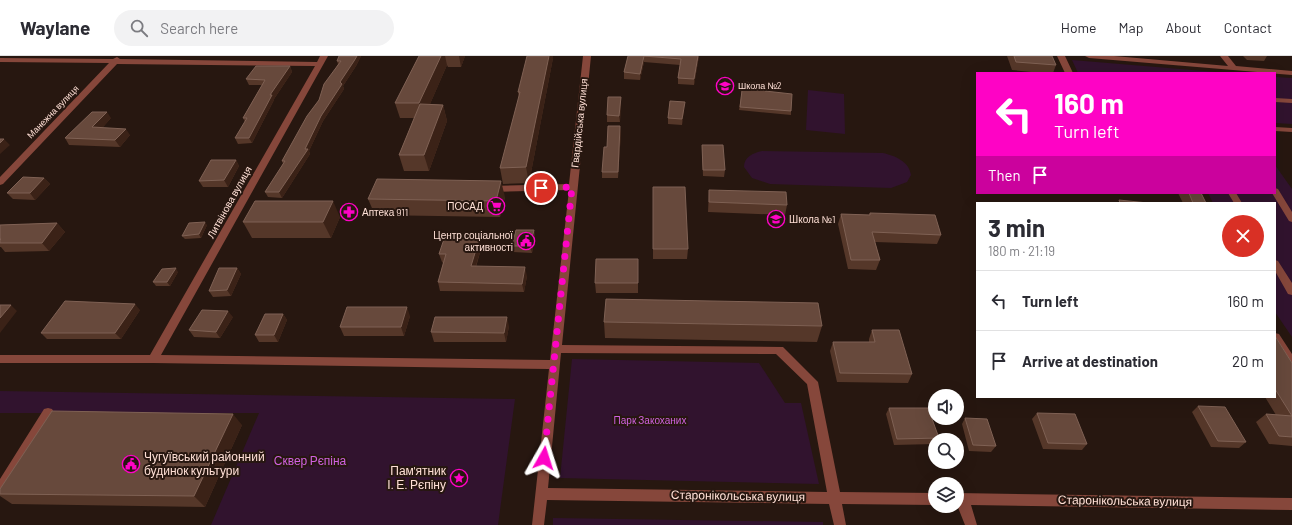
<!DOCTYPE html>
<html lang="en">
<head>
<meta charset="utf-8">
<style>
  :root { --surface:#fff; --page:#f2f2f3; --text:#2b2b33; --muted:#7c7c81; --line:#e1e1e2 }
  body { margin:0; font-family:Barlow,sans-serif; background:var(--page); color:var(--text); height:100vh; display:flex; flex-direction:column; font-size:15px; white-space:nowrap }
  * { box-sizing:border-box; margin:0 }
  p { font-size:13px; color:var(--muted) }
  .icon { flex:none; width:22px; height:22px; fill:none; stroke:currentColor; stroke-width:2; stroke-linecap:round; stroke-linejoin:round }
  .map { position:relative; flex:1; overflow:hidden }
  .details { position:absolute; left:976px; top:146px; width:300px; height:196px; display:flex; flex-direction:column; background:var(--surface); border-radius:0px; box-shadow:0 4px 16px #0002 }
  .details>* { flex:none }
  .hud { position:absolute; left:976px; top:16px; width:300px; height:122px; border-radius:0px; box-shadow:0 4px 16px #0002; background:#fe03c5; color:#fff; overflow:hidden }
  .controls { position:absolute; left:928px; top:333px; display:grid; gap:8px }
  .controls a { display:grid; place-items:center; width:36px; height:36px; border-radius:50%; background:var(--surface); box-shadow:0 4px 16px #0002; font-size:20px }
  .pin { position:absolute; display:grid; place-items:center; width:34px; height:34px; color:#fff; margin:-17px; border:2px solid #fff; border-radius:50%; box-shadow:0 1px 4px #0007 }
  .me { position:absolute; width:44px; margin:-22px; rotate:6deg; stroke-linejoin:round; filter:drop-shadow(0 0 3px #0008) }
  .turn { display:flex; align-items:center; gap:14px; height:84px; padding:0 12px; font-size:18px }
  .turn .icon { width:52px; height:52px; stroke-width:2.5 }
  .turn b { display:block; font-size:28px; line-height:34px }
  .then { display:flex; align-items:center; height:38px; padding:0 12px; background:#0003; gap:8px; font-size:15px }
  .round { display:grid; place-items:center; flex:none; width:42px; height:42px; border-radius:21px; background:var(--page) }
  .summary { display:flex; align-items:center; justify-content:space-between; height:68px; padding:0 12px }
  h1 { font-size:24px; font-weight:700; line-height:30px }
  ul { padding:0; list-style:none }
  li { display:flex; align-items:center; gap:12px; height:60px; padding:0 12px; border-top:1px solid var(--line) }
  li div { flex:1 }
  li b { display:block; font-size:15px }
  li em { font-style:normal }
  header { display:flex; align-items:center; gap:24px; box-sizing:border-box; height:56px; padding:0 20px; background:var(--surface); border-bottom:1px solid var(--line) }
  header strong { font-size:19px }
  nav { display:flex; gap:22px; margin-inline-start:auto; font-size:14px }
  .search { width:280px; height:36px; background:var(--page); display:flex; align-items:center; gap:10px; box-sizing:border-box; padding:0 14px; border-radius:22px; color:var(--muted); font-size:15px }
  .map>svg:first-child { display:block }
  .green { fill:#31132e }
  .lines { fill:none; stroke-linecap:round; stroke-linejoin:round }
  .minor { fill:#86473b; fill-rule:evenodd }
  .wall { fill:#553729 }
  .shaded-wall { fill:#3b2217 }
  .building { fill:#67493c; stroke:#7f6154 }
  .route { stroke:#fe03c5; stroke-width:7; stroke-dasharray:0 12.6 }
  .labels { text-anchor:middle; stroke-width:4; stroke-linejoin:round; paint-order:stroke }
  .far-poi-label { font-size:9px; fill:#ffe0d6; stroke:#271710; text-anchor:start }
  .far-street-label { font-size:9px; fill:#ffe0d6; stroke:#271710 }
  .street-label { font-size:10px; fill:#ffe0d6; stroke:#271710 }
  .poi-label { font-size:10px; fill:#ffe0d6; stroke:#271710; text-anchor:end }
  .park-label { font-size:10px; fill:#d061e0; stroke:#271710 }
  .near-poi-label { font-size:12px; fill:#ffe0d6; stroke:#271710; text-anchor:start }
  .near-park-label { font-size:12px; fill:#d061e0; stroke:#271710 }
  .near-street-label { font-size:12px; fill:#ffe0d6; stroke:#271710 }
</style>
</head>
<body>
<header>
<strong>Waylane</strong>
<div class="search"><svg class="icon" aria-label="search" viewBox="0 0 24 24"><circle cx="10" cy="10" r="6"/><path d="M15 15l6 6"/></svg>Search here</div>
<nav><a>Home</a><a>Map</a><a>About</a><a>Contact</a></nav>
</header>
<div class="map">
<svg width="1292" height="469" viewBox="0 0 1292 469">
  <rect width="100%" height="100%" fill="#271710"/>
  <path class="green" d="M1072,4L1228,17H1078Z
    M1275,21L1292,22V68L1275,67Z
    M808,34L844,38L845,78L806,74Z
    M762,95L883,97C895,100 909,105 911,119L907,126L891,132L770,128L752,122L744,111C744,101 753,97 762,95Z
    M1275,109L1292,133V281L1275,256V147H1213L1208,137H1275Z
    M572,303L759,307L785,347H801L819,428L560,422Z
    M0,335L515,343L498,469H211L259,357H0Z
    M553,462L823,466V469H553Z"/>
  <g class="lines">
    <path class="minor" d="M320,0H328L161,299L550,304L569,134L490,136L486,133L490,130L569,128L583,0H591L562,289L783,291L818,326L840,436L935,437V449L842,448L846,469H834L829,448L547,444L544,469H532L549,313L153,307H0V299H150L315,10L117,8L3,128L0,129V121L109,7L0,6V2L113,3L117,1L120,3L317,6ZM561,297L776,298L807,328L827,436L548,432Z
      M1057,0H1065L1073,17H1065Z
      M1085,0H1114L1228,10L1220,0H1228L1236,10L1292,15V19L1089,2Z
      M1275,42L1292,43V47L1275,46Z
      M1275,71L1292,72V76L1275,75Z
      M1275,132L1278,133L1292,156V166L1289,165L1272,137H1275Z
      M1228,137H1236L1242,147H1234Z
      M1275,204L1278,205L1292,227V239L1288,238L1275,215Z
      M1275,277L1279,278L1292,298V311L1288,310L1275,290Z
      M48,352L52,353L54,357L52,361L4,438L0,440V423L44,353Z
      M957,437L1292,442V454L971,449L977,469H965L957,449Z"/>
  </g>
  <path class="wall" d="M339,0H361L356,10L343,30L344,33L323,65L309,95L310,98L282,142L268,141L265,136L283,108L282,105L319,44L338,8L337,5Z
    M419,0H465L461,11H448L447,9L430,48L443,49L447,65L429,115H404L399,99L414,62H400L395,47Z
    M628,0H699L694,29L678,28V22L680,9L644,6L640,24L624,23V16Z
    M1007,0H1052L1056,9L1053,17H1041L1012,14Z
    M1243,0H1267L1264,5L1247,4Z
    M553,2L529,127L503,128L500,112L519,41L518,36Z
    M290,10L292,16L274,43V44L252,87L238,88L235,82L245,66L243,62L262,29H249L246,23Z
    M743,26L765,35L791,55V59L739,54Z
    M621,41L620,66H607V59Z
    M684,53L682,69L668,68V62Z
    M111,62L102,72L130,79L120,91L69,89L65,82Z
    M621,76L618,122H602V116Z
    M702,89L725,114L724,121L703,120L702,95Z
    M236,104L239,110L228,131H203L199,125Z
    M44,122L50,128L35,144L13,143L7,137Z
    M653,131L688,193L687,203H653Z
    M709,134L787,149L785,159L708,156Z
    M1178,137H1201L1206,147H1183Z
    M505,141L500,161L375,159L368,143Z
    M870,157L941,179L937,188L875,186L880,204L876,214L848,213L838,168L841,158L869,159Z
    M340,161L331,182H252L243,166Z
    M57,167L65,176L49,195L5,196L1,191H0V169Z
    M207,169L201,182L185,183L182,180Z
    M534,174L535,181L532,197L513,196L512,190Z
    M479,184L481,193L476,211L527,220L524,236L440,235L438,226L443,207L442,206L439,198Z
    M638,203V237H596L595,227Z
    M237,212L241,218L231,240L213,241L209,235Z
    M178,216L170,230H156L153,226Z
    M140,254L121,283H47L41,277Z
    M283,258L287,264L278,286H259L255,279Z
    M410,260L404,280H344L340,271Z
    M233,261L220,282L194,281L189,274Z
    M604,266L822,270L817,286L605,282Z
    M509,270L506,286H434L431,276Z
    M872,274L912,318L908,327L837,326L830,295L833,286H869V283Z
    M1275,280L1292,307V390L1269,388L1256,366L1266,358L1276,359L1265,341H1275Z
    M1198,350L1246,386L1239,392L1211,391L1192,356Z
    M889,352L939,382L937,384H935V388L894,389L886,358Z
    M1037,357L1087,388L1082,394L1043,393L1032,363Z
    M965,362L996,390L991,396L969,395L962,368Z
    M242,369L205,451L12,448L0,440V433Z"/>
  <path class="shaded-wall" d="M357,0H361L356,10L343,30L344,33L323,65L309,95L310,98L282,142L279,136L305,93L321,60L340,26Z
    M441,0H445L447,9L424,62L419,47Z
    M459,0H465L461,11Z
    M549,0H553V2L529,127L526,111Z
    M644,0V6L640,24V18Z
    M698,0H699L694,29V23Z
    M290,10L292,16L274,43V44L252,87L249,82L270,39Z
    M621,41V47L620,66L619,60Z
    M685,46L684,53L682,69V63Z
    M443,49L447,65L429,115L424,99Z
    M107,56L111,62L97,78L92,71Z
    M620,70L621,76L618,122V116Z
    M126,73L130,79L120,91L115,84Z
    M4,83L10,89L0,98V87Z
    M236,104L239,110L228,131L224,124Z
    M44,122L50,128L35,144L30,137Z
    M501,125L505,141L500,161L496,145Z
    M333,145L340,161L331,182L323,166Z
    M205,166L207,169L201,182L199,178Z
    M57,167L65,176L49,195L42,187Z
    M534,174L535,181L532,197L530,190Z
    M479,184L481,193L473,219L471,210Z
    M525,211L527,220L524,236L522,228Z
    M176,212L178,216L170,230L167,226Z
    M237,212L241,218L231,240L227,234Z
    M135,248L140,254L121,283L115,277Z
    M11,249L17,255L0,277V262Z
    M407,251L410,260L404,280L401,271Z
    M228,255L233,261L220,282L216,276Z
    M283,258L287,264L278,286L274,279Z
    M507,261L509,270L506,286L504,277Z
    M233,358L242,369L205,451L194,440Z"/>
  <path class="building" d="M339,0H357L354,5L340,26L342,28L321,60L305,93H308L279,136H265L285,105H282L307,60L319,44L324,28L341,5H337Z
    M419,0H441L419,47H395Z
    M527,0H549L526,111L500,112L520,36H518Z
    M628,0H698L694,23L678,22L681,3L644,0L640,18L624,16Z
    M1014,0H1052L1056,9L1016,6Z
    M256,10H290L270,39H272L249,82H235L247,62H243L265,24L246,23Z
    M743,26L766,28L765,35L792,38L791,55L740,51Z
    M608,41H621L619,60L607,59Z
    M670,45L685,46L682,63L668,62Z
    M420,48L443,49L424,99H399Z
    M92,56H107L92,71L126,73L115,84L65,82Z
    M608,70H620L618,116H602L604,91H607Z
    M0,83H4L0,87Z
    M702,89H723L725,114H703Z
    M211,104H236L224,124L199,125Z
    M23,121L44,122L30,137H7Z
    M377,123L501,125L496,145L368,143Z
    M653,131H685L688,193H653Z
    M709,134L786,136L787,149L709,146Z
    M1189,137H1201L1206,147H1193Z
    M1119,144L1148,147H1149H1120Z
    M255,145H333L323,166H243Z
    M870,157L935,159L941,179L872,176L880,204H851L841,158L870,159Z
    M205,166L199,178L182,180L189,167Z
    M57,167L42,187H0V184L1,183H0V169Z
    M516,174H534L530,190H512Z
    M444,183L479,184L471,210L525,211L522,228L438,226L446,198H439Z
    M596,203H638V227H595Z
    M176,212L167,226H153L162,213Z
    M219,212H237L227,234L209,235Z
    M606,243L818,247L822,270L604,266Z
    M65,245L135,248L115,277H41Z
    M0,249H11L0,262Z
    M347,251H407L401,271H340Z
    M202,254L228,255L216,276L189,274Z
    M265,258H283L274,279H255Z
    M435,261H507L504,277L431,276Z
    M872,274H899L912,318L840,317L833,286H875Z
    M1275,280L1292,307V381L1279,380L1266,358L1292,360L1275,333Z
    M1198,350L1225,351L1246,386L1218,385Z
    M889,352H928L939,382L897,383Z
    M52,355L233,358L194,440L0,438V433Z
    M1037,357L1075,358L1087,388L1048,387Z
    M965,362L987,363L996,390L973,389Z"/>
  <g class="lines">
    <path class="route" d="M541,132L572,131L544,402"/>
  </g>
  <defs>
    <symbol id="school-ring" viewBox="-11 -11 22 22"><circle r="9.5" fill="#271710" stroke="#fe03c5" stroke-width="1.5"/><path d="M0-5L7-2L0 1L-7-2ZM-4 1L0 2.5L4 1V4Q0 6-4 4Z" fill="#fe03c5"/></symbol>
    <symbol id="supermarket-ring" viewBox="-11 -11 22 22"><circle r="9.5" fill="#271710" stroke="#fe03c5" stroke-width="1.5"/><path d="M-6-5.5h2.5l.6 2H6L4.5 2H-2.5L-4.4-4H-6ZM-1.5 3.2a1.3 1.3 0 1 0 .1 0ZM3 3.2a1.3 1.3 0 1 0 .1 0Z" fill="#fe03c5"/></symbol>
    <symbol id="pharmacy-ring" viewBox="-11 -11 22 22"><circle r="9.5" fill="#271710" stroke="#fe03c5" stroke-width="1.5"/><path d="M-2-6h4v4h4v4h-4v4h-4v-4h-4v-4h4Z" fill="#fe03c5"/></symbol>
    <symbol id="civic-ring" viewBox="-11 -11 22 22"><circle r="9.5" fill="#271710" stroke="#fe03c5" stroke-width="1.5"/><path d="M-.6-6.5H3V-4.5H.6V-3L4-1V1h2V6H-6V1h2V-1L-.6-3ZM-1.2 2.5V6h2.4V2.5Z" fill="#fe03c5"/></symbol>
    <symbol id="sight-ring" viewBox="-11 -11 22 22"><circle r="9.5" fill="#271710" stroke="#fe03c5" stroke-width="1.5"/><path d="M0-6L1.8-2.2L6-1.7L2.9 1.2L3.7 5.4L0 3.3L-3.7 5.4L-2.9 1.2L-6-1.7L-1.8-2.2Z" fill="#fe03c5"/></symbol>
  </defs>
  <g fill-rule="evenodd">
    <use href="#school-ring" x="715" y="20" width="20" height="20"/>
    <use href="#supermarket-ring" x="486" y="140" width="20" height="20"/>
    <use href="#pharmacy-ring" x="339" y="146" width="20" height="20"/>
    <use href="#school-ring" x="766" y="153" width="20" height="20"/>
    <use href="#civic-ring" x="516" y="175" width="20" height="20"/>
    <use href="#civic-ring" x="121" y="398" width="20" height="20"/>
    <use href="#sight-ring" x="449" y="412" width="20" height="20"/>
  </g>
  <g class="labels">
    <g class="far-poi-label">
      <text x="738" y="33">Школа №2</text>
    </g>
    <g class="far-street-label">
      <text transform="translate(53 56) rotate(-46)" y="3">Манежна вулиця</text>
    </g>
    <g class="street-label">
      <text transform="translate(579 67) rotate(-84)" y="4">Гвардійська вулиця</text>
      <text transform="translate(229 146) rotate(-61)" y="4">Литвінова вулиця</text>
    </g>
    <g class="poi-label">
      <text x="483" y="154">ПОСАД</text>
      <text x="362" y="160" text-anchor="start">Аптека 911</text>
      <text x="789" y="167" text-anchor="start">Школа №1</text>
      <text x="513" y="183">Центр соціальної<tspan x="513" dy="12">активності</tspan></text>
    </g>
    <g class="park-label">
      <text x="650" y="368">Парк Закоханих</text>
    </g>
    <g class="near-poi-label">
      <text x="144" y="405">Чугуївський районний<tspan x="144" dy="14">будинок культури</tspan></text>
      <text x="446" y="419" text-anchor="end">Пам'ятник<tspan x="446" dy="14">І. Е. Рєпіну</tspan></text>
    </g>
    <g class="near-park-label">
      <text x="310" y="409">Сквер Рєпіна</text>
    </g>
    <g class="near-street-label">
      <text transform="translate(738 440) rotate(1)" y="4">Старонікольська вулиця</text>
      <text transform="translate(1125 445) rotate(1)" y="4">Старонікольська вулиця</text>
    </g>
  </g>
</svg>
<div class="controls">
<a><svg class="icon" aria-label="sound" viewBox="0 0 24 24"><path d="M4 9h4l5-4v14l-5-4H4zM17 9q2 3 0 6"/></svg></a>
<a><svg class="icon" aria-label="search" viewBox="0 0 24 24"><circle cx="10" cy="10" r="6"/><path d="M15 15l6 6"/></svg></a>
<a><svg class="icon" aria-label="layers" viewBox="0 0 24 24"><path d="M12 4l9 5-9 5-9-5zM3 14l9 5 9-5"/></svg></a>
</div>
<div class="pin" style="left:541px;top:132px;background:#d93025"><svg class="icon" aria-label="arrive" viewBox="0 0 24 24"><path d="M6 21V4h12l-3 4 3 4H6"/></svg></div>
<svg class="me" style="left:544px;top:402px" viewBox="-20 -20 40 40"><path d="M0-17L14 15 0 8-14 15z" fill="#fe03c5" stroke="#fff" stroke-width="4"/></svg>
<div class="hud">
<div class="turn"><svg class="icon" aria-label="left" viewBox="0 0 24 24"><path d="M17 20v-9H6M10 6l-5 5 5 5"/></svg><div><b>160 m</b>Turn left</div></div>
<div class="then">Then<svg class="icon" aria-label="arrive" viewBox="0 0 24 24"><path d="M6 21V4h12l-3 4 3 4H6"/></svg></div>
</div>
<section class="details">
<div class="summary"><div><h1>3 min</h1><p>180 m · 21:19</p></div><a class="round" style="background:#d93025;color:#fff"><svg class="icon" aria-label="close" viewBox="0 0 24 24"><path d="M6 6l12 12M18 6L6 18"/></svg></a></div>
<ul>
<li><svg class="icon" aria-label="left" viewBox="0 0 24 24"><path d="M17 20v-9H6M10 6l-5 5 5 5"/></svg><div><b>Turn left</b></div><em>160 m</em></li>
<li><svg class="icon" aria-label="arrive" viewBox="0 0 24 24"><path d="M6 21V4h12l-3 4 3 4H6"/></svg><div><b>Arrive at destination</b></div><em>20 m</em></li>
</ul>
</section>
</div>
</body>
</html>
